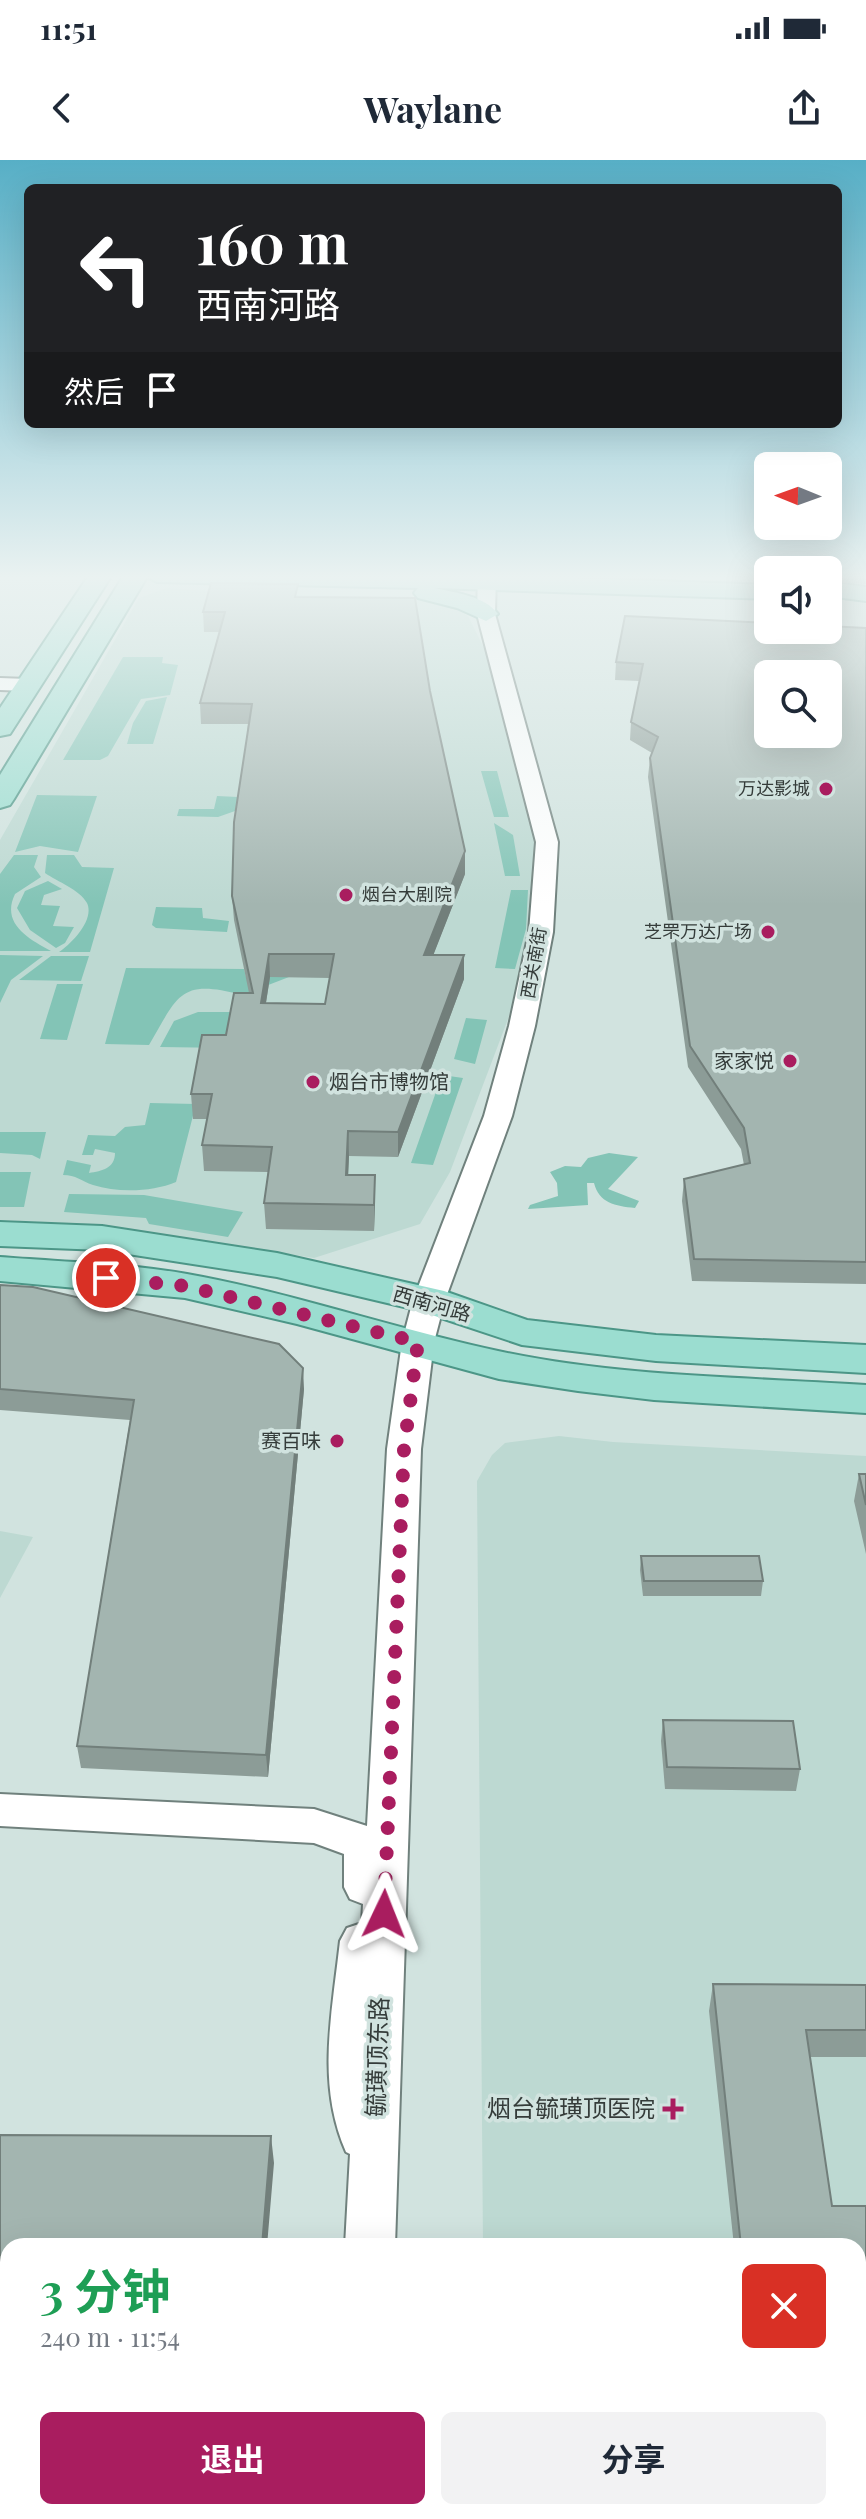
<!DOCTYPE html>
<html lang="zh">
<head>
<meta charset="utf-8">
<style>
  :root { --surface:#fff; --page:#f2f2f3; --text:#1f2937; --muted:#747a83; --accent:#a91d5f }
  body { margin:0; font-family:"Playfair Display","Noto Sans SC",serif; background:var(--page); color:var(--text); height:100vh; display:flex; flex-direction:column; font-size:30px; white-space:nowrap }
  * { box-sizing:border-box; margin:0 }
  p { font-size:26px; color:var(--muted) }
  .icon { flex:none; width:44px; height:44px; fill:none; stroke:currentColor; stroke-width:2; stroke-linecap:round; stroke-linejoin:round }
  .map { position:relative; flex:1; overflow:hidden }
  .details { position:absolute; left:0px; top:2078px; width:866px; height:282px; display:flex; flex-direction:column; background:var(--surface); border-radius:24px 24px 0 0; box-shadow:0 8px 32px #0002 }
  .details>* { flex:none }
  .hud { position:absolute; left:24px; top:24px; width:818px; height:244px; border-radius:12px; box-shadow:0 8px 32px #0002; background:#202124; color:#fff; overflow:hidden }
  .needle { width:52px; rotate:271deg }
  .controls { position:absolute; left:754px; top:292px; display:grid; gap:16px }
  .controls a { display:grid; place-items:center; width:88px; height:88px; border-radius:12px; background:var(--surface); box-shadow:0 8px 32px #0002; font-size:40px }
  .pin { position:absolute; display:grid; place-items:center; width:68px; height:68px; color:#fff; margin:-34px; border:4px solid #fff; border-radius:50%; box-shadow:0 2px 8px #0007 }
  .me { position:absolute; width:88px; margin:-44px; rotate:2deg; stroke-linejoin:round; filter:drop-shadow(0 0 6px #0008) }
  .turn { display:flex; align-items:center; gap:28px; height:168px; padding:0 40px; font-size:36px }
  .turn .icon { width:104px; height:104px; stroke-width:2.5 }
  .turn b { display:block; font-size:56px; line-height:68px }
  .then { display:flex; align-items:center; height:76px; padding:0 40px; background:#0003; gap:16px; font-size:30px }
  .round { display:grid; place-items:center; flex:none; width:84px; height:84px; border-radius:12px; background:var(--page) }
  .summary { display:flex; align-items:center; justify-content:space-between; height:136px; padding:0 40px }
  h1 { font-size:48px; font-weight:700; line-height:60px; color:#1e9e55 }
  .action { display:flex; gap:16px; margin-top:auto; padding:16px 40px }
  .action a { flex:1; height:92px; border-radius:12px; background:var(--accent); color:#fff; font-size:32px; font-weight:700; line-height:92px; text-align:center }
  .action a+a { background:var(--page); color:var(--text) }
  .status { display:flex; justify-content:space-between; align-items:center; height:56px; padding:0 40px; background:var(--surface); direction:ltr }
  .status svg { height:22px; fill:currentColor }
  header { display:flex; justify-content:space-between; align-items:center; height:104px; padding:0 40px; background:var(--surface); font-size:36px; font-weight:700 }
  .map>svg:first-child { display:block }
  .built { fill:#bdd9d2 }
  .green { fill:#83c4b6 }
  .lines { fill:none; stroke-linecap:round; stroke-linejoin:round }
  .minor-casing { stroke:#70817d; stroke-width:4 }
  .major-casing { stroke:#4c9687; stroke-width:4 }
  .minor { fill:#fff; fill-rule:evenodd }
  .major { fill:#9bddd0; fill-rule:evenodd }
  .wall { fill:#8c9c97; fill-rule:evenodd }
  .shaded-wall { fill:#727f7b }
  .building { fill:#a3b5b0; stroke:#727f7b; stroke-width:2; fill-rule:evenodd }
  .route { stroke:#a91d5f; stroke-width:14; stroke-dasharray:0 25.2 }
  .poi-dot { fill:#a91d5f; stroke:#d1e3df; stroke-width:3 }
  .labels { text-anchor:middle; stroke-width:7; stroke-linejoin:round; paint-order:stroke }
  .far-poi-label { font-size:18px; fill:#353c3a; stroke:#d1e3df; text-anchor:end }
  .far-street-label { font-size:18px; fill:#353c3a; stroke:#d1e3df }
  .poi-label { font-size:20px; fill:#353c3a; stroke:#d1e3df; text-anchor:end }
  .street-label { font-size:20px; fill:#353c3a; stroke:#d1e3df }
  .near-street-label { font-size:24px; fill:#353c3a; stroke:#d1e3df }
  .near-poi-label { font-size:24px; fill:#353c3a; stroke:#d1e3df; text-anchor:end }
</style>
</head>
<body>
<div class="status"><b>11:51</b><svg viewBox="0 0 49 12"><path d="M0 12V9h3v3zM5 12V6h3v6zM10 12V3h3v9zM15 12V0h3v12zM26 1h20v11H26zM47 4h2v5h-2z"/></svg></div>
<header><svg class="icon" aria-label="back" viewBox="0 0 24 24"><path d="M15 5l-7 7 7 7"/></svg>Waylane<svg class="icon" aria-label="share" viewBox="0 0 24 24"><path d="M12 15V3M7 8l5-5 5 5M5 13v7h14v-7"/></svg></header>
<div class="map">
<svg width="866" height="2359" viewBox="0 0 866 2359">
  <rect width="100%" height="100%" fill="#d1e3df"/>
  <path class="built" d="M167,428L249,434L420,438L450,445L468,456L495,510L534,673L537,700L526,798L508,859L450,1012L420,1064L314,1098L103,1065L0,1060V680L139,438Z
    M559,1276L613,1282L866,1296V2359H488V2352H858V2086H483L477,1321L492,1295L505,1283Z
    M0,1371L33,1377L0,1438Z"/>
  <path class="green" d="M123,497H163L162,503L178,505L170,535L141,539L108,596L100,600H63Z
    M167,537L153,584H127L133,563L146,541Z
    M481,611H497L509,657H494Z
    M37,635L97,636L78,692L40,686L15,692Z
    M217,636L238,637L235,651L218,657L177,656L179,649H214Z
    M494,663L513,675L520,716H505Z
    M14,695H38L34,707L41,717L15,734C1,763 27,778 51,791H0V714Z
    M47,695H74L82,707L114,708L90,792H59C71,784 95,760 87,743C79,729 58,722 45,713Z
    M48,721L62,729L44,735L41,745L60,746L53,766L74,767L65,783L56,788L30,770L17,748L25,731Z
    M511,730H528L526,769L515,809L495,808Z
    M156,747L202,748L203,758L229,761L227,772L156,768L152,765Z
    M0,795L43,796L11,820L0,843Z
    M51,796H89L81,821L19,820Z
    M126,808L244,809L246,817H289L242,835C179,818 178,836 149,885L105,884Z
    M57,824H83L67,880L40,879Z
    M198,852H236L230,888L160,887L174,861Z
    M466,858L487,860L475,904L454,899Z
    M442,915L463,918L433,1005L411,1003Z
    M150,943L196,944L176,1022C152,1032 118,1033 93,1025C81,1021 76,1015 63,1015L67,1000L91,1005L89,1013C102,1011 115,1008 115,993L95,989L93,995H82L88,975L115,976L125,967L145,965Z
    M0,972H46L40,999L32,995L0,993Z
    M609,993L638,997L608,1029L639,1041L635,1048C615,1046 599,1043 594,1023H587L588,1045L528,1049L530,1045L558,1036L557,1023L550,1012L565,1006L581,1007L588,998Z
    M0,1012H31L24,1047H0Z
    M69,1034L144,1035L243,1052L228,1077L149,1064L146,1058L64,1052Z"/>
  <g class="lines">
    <defs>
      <path id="minor" d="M478,415H496L495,454L558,682L553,772L535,866L512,956L445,1140L434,1182L421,1289L395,2086H345L350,1994L346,1992C316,1924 332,1853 340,1781L347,1768L362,1763L363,1744L350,1739L344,1727V1694L314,1683L0,1666V1634L314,1649L367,1666L387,1289L402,1182L413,1140L484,956L509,866L529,772L536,682L477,454Z
        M0,518L27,519L37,525L27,531L0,530Z
        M333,2352H387V2359H333Z"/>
      <path id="major" d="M89,415H112L10,574L0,576V548Z
        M124,415H494L768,425V439L435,428C456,433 485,436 498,454L486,461L457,448L418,438L414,433L418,428L157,422L147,417L14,639L10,645L0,648V615Z
        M828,422L866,427V441L828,436Z
        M0,1062L102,1066L277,1093L444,1131L527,1160L656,1175L866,1185V1213L656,1201L522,1185L417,1150L277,1117L102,1090L0,1086Z
        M0,1097C62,1102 126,1103 187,1114C293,1133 394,1169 498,1191C618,1217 744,1217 866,1225V1253L654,1240L578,1231L499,1219L297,1164L185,1138L0,1121Z"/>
    </defs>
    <use href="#minor" class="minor-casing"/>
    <use href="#major" class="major-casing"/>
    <use href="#minor" class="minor"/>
    <use href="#major" class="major"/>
  </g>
  <path class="wall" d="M828,415H866V424L828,422Z
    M299,437L430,531L465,714L433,795L464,819L398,997L349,996L348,1015L375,1041L374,1071L266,1069L264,1043L268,1012L204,1011L202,985L207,959H193L191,934L249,833L234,760L232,736L248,564H201L200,543L220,472H204L203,452ZM270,817L330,818L325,844L266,843Z
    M866,468V1124L692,1121L682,1041L684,1019L744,1005L741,989L688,907L648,617L650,598L652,593L630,580L631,562L639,521L615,520L616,502Z
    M0,1125L304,1229L268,1617L81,1608L77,1586L130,1260L0,1250Z
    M859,1314H866V1394L854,1341Z
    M641,1396L763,1421L761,1436H643L640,1410Z
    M663,1560L800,1609L796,1631L665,1629L661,1581Z
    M713,1824L866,1825V1897H810L832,2046H866V2126L858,2125V2086H734L709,1851Z
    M727,2352H858L866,2359H728Z"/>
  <path class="shaded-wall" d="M465,691V714L424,819V795Z
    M269,794L270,817L262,867L261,843Z
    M464,795V819L398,997V972Z
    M348,971L349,996L347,1040L346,1015Z
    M375,1015V1041L374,1071V1045Z
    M303,1208L304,1229L268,1617L266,1595Z
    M271,1976L274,2003L267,2086H262Z
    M240,2352H245L244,2359H239Z"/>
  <path class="building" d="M211,423L298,424L295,437L415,438L430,531L465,691L424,795H464L398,972L348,971L346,1015H375L374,1045L264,1043L272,987L202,985L212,934H191L202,875H226L234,833H253L232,736L234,662L252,544L200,543L225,452H203ZM269,794H334L325,844L261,843Z
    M625,456L768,463V470H828V466L866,468V1102L694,1099L684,1019L750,1003L744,968L690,886L650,598L658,577L631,562L643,504L616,502ZM768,514H828V574H768Z
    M0,1125L33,1127L279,1184L303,1208L266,1595L77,1586L134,1240L0,1229Z
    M859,1314H866V1345Z
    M641,1396H759L763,1421H644Z
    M663,1560L793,1561L800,1609L667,1607Z
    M713,1824L866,1825V1870H806L832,2046H866V2099H858V2086H741Z
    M0,1975L271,1976L262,2086H8V2352H240L239,2359H0Z
    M858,2303H866V2359H733V2352H858Z"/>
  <linearGradient id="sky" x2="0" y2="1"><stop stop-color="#57afc6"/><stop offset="0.56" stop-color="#eaf2f1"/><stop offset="1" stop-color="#eaf2f1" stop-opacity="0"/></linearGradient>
  <rect width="866" height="745" fill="url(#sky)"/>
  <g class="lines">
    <path class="route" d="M106,1118L185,1126L418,1182L404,1289L384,1754"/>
  </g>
  <g class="poi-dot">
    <circle cx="826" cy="629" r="8"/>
    <circle cx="346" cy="735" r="8"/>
    <circle cx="768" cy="772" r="8"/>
    <circle cx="790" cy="901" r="8"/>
    <circle cx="313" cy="922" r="8"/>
    <circle cx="337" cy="1281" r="8"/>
    <path d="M669 1937h8v8h8v8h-8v8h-8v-8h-8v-8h8z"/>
  </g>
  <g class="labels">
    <g class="far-poi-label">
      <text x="810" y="635">万达影城</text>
      <text x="362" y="741" text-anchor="start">烟台大剧院</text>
      <text x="752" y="778">芝罘万达广场</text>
    </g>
    <g class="far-street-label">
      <text transform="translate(534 803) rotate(-80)" y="6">西关南街</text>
    </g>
    <g class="poi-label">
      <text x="774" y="908">家家悦</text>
      <text x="329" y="929" text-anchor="start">烟台市博物馆</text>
      <text x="321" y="1288">赛百味</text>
    </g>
    <g class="street-label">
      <text transform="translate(432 1144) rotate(16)" y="7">西南河路</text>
    </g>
    <g class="near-street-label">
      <text transform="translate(378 1897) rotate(-88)" y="8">毓璜顶东路</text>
    </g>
    <g class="near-poi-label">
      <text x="655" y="1957">烟台毓璜顶医院</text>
    </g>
  </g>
</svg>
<div class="controls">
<a><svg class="needle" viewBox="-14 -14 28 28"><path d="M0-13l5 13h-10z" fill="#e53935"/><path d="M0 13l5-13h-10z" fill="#747a83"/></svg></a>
<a><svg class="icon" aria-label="sound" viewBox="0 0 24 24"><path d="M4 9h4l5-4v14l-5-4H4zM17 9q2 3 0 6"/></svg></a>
<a><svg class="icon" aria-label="search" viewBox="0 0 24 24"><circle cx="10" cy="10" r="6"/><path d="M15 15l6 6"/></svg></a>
</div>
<div class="pin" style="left:106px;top:1118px;background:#d93025"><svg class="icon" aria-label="arrive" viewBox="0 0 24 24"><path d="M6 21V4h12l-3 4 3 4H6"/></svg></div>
<svg class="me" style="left:384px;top:1754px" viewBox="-20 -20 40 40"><path d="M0-17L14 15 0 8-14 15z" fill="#a91d5f" stroke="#fff" stroke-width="4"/></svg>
<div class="hud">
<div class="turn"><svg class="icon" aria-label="left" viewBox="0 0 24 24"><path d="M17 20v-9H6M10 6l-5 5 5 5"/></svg><div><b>160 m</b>西南河路</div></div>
<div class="then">然后<svg class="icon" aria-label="arrive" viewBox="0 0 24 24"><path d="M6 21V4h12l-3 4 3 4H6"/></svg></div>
</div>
<section class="details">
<div class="summary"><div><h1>3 分钟</h1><p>240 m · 11:54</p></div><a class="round" style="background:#d93025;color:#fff"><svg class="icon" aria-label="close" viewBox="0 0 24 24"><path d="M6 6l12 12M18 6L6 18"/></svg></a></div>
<div class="action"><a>退出</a><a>分享</a></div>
</section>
</div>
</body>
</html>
